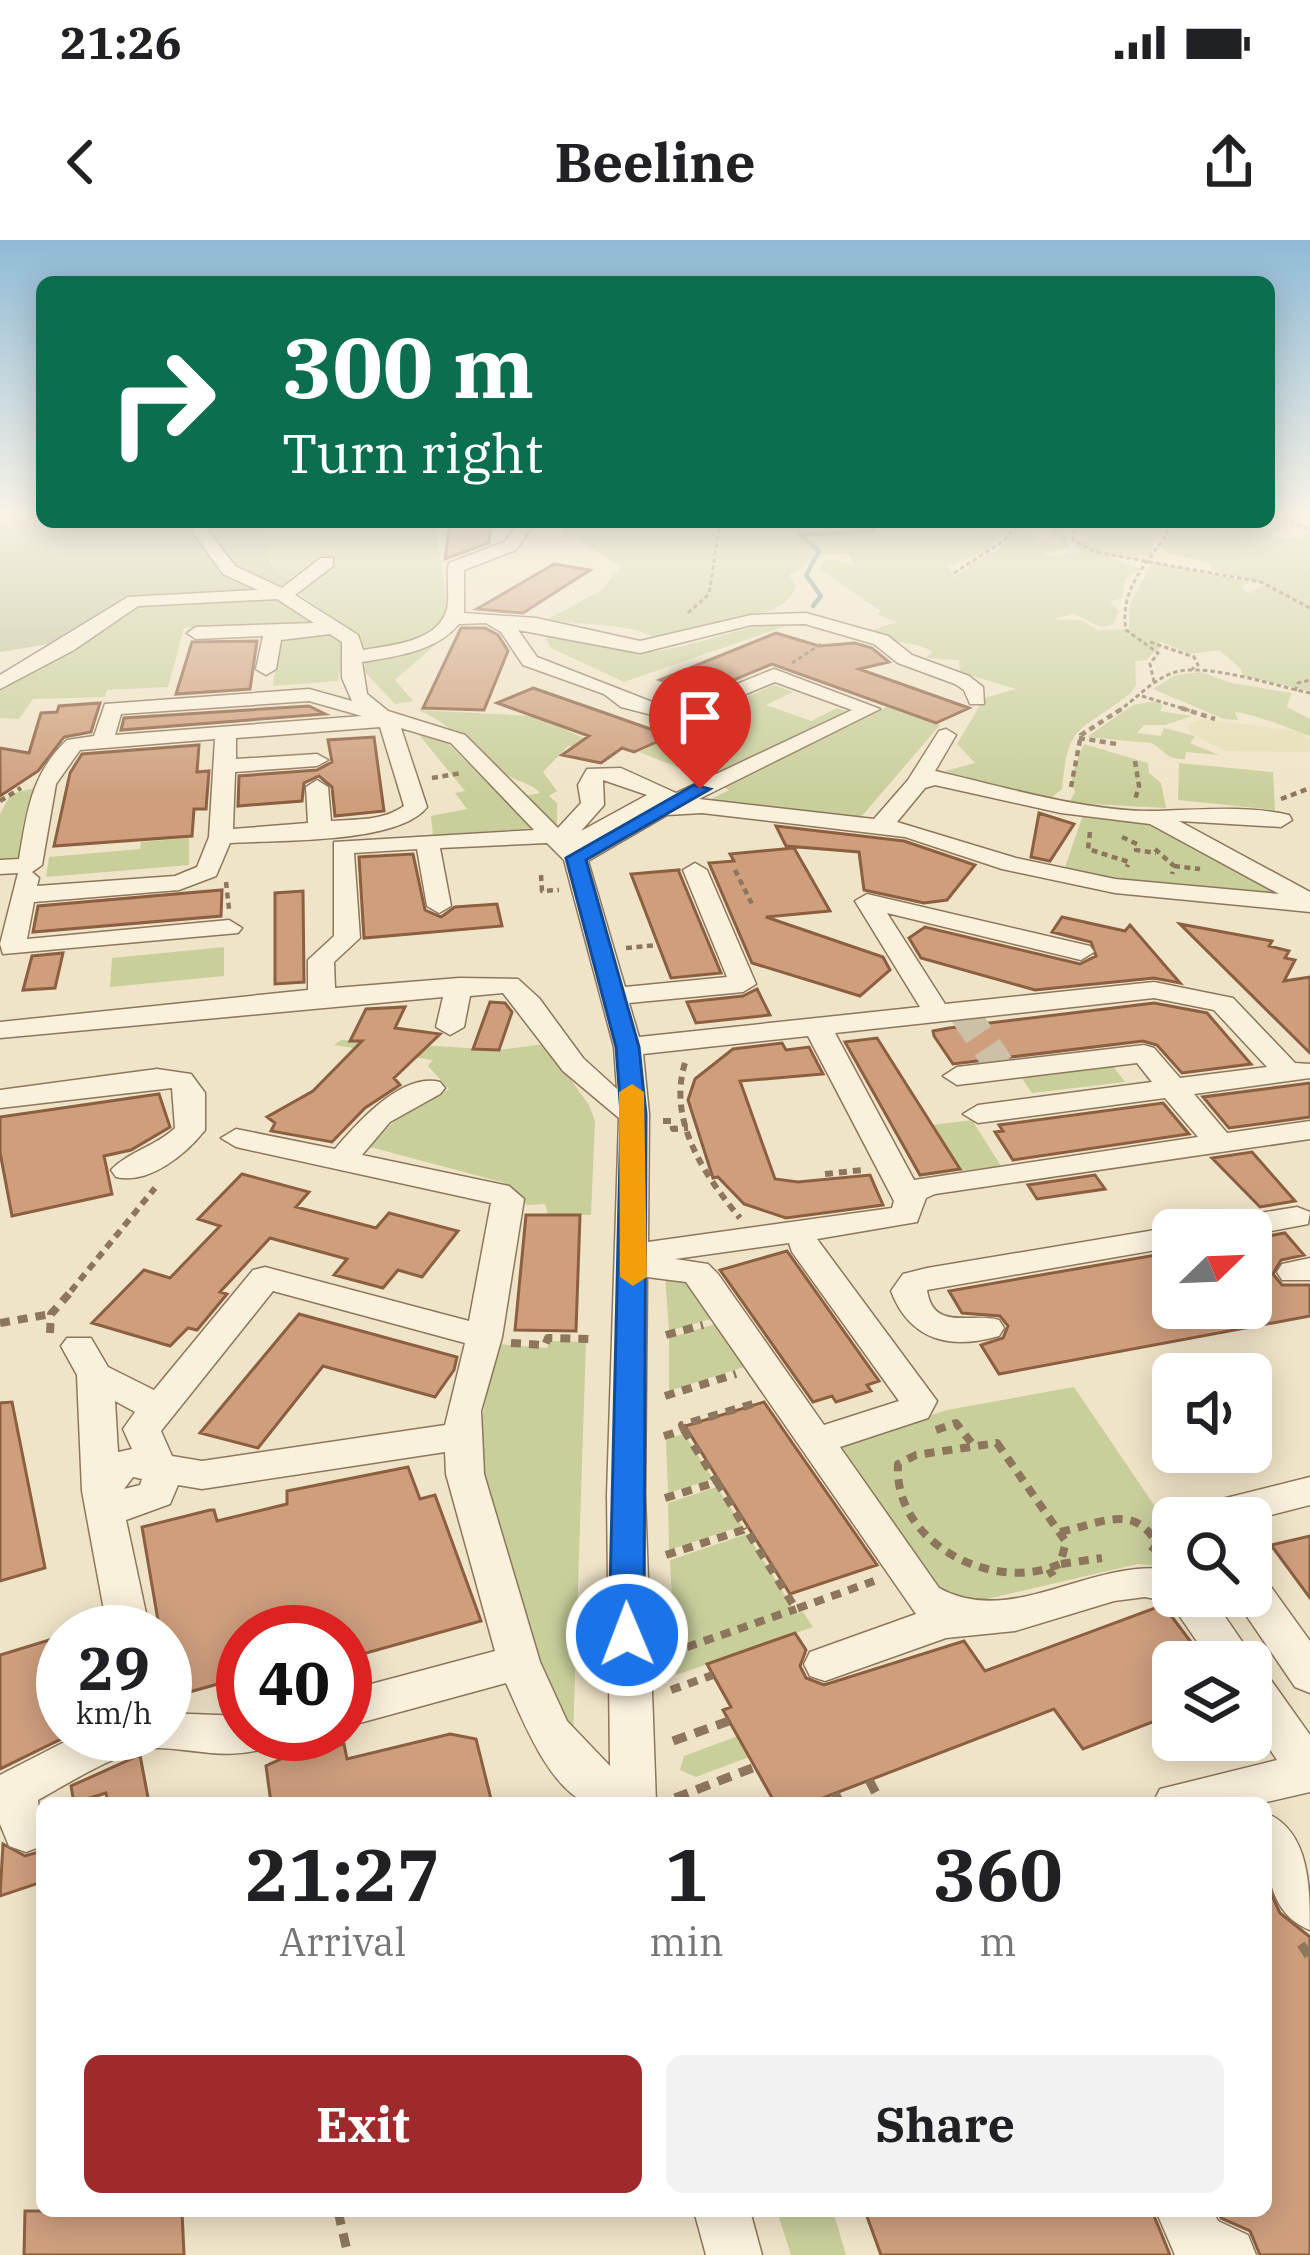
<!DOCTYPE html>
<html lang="en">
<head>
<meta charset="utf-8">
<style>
  :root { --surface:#fff; --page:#f2f2f2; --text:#202124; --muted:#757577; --accent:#9e2a2b }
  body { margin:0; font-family:"IBM Plex Serif",serif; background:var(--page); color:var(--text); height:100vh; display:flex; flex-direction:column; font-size:45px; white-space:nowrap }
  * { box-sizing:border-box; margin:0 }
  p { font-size:39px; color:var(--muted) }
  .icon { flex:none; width:66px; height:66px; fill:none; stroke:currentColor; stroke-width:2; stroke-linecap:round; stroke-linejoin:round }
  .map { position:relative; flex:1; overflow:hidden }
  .details { position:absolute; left:36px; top:1557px; width:1236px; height:420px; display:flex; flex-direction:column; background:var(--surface); border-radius:18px; box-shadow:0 6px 30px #0003 }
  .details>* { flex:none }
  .banner { position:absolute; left:36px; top:36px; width:1239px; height:252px; border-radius:18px; box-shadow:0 6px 30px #0003; background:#0b6e4f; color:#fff; overflow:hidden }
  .needle { width:78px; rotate:67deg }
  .tools { position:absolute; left:1152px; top:969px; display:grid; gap:24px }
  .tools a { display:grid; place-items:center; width:120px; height:120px; border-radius:18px; background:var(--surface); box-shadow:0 6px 30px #0003; font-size:60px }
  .speed { position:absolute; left:36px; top:1365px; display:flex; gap:24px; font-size:60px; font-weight:700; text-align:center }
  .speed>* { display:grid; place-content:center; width:156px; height:156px; border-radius:50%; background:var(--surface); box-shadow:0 6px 30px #0003; line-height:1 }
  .speed small { font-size:30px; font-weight:400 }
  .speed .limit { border:18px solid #d22; background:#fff; color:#111 }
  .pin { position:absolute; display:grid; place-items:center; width:102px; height:102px; color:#fff; margin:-123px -51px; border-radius:50% 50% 50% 0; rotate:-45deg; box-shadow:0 0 12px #0007 }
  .pin .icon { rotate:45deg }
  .me { position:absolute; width:132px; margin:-66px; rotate:359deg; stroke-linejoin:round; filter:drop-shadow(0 0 9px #0008) }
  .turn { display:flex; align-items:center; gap:42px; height:252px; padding:0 48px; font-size:54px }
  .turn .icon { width:156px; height:156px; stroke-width:2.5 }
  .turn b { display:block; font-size:84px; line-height:102px }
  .eta { display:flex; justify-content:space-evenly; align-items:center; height:204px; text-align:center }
  .eta b { font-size:72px; font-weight:800; line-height:84px }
  .primary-button { display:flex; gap:24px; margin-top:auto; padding:24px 48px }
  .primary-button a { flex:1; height:138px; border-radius:18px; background:var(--accent); color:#fff; font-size:48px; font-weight:800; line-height:138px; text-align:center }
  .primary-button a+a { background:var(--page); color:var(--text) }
  .status { display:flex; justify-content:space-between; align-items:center; height:84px; padding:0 60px; background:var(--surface); direction:ltr }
  .status svg { height:33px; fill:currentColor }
  header { display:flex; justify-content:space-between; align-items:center; height:156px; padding:0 48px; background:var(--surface); font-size:54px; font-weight:800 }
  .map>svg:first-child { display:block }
  .farmland { fill:#e6deb5 }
  .green { fill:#c9cf9b }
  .cemetery { fill:#bfc49a }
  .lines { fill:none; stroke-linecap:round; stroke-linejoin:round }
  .stream { stroke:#6f938a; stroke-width:4.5 }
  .building { fill:#cf9f7d; stroke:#8d5f41; stroke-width:3 }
  .minor-tunnel { stroke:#ccc0a6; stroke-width:30; stroke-dasharray:30 15; stroke-linecap:butt }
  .minor-casing { stroke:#8d765c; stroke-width:3 }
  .path-far4 { stroke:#8d765c; stroke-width:3; stroke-dasharray:4.5 3; stroke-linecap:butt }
  .path-far3 { stroke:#8d765c; stroke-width:4.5; stroke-dasharray:6 4.5; stroke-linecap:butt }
  .path-far2 { stroke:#8d765c; stroke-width:6; stroke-dasharray:8 6; stroke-linecap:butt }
  .path-far1 { stroke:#8d765c; stroke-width:8; stroke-dasharray:10 8; stroke-linecap:butt }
  .path { stroke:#8d765c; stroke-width:9; stroke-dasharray:14 9; stroke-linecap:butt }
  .minor { fill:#faf1dc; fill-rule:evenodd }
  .route { fill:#1a73e8; stroke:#114b97; stroke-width:3 }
  .slow { fill:#f59e0b }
</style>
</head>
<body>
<div class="status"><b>21:26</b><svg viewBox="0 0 49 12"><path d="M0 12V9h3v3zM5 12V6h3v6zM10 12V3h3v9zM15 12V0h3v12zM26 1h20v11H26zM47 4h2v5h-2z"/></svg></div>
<header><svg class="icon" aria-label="back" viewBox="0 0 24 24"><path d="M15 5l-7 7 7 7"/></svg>Beeline<svg class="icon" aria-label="share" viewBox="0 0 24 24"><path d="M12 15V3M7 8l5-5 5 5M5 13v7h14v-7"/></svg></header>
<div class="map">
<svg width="1310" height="2015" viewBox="0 0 1310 2015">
  <rect width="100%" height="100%" fill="#f0e4c8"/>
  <path class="farmland" d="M1202,479L1298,491L1310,500V512L1224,511L1188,491L1190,483Z"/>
  <path class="green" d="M1269,277L1290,285L1271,292L1274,299L1301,297L1310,291V451L1243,436L1241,429L1219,410L1190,414L1159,401L1160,407L1146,420L1135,421L1136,445L1131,453C1080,493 1068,481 1062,549L1051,558L987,549L945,531L975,523L957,504L984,458L1016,449L960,432L959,420L926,418L932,412C915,399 894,406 874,394L875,389L896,382L878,375L880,371L819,328L828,318L856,326L849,314H813L810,323L789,335L797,346C782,376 757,372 728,379C706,384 684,394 661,400C624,381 587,386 546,380L602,350L621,327L573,298H562V282H986L980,289L996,294L997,287L990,282H1010L1009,292L984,311L948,327L955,337L969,327L968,323C993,315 1009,304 1020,282H1040L1024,287C1038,295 1041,308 1060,302L1050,288L1062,287L1055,282H1074L1070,290L1062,291L1071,308L1043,313L1048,317L1081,312L1073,306L1090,298L1076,294L1085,282H1153L1161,290L1153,296L1152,315L1109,317L1141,329L1125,339L1122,358L1110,362L1119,371L1113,385L1101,387L1074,374L1053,379L1081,380L1098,390L1129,389L1130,363L1153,322L1249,342L1241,348L1249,353L1266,344L1212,330L1207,322L1166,313L1161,306L1172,292L1162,282H1220L1221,289L1233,292L1243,287L1237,282H1269Z
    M265,282H436C441,365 478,392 367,411C332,360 263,358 265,282Z
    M274,357L344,404L338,441L273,446L280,384L184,388L168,447L107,450L105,457L33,459L19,479L0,478V448L142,363Z
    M777,382L786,386L624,442L551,408L541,389C569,395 598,407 626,411C669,418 732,388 777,382Z
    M450,392L395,440L413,461L395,464L363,430L366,420Z
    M1201,432L1232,443L1291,453L1287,467L1310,479V496C1295,490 1248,472 1235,472L1238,480L1224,479L1153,449L1175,435Z
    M774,445L793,452L766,465L811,481L837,468L853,473L707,539L639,512L674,495L669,491Z
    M1155,461L1163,465L1160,471L1192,476L1165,485H1144L1137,493L1161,496L1164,488L1195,496L1190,503L1219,515L1186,512L1185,519C1166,520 1164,509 1151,503L1087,497L1133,465Z
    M887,467L940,485L861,577L709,560L729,550L718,544Z
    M418,470L534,476L616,512L568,506L543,532L557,551L549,556L557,563V587L525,556L540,553C531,543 518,542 506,535C472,515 457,486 418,470Z
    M415,490L445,500L531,588L433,596L431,576L467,569L455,553L465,551Z
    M1084,504L1148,523L1149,533L1161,543L1166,568L1069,563L1075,552L1071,536Z
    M1179,523L1273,532L1275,570L1178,560Z
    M35,548L22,621H0V574L11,554Z
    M1084,572L1150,581L1256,635L1287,659L1063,633Z
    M189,598V625L46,637L49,617L140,609L141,602Z
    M224,707V736L110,747L112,718Z
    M341,800L499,810L545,804L589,865L595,881L591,975H548L545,964L527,965L505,943L370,907L394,881L449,849L428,826L433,820L334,805Z
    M1113,826L1125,842L1032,853L1021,837Z
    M972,880L1001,926L961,931L932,885Z
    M665,1034H681L711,1079L669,1091Z
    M715,1084L744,1127L669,1151V1098Z
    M550,1101L586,1102L573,1499L527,1430L477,1203L497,1104L547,1108Z
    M1074,1147L1173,1293V1327L1138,1324L983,1360L964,1361L932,1344L835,1206L947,1170Z
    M684,1194L713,1239L668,1253L666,1199Z
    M717,1247L742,1286L669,1310L668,1263Z
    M747,1294L796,1373L803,1372L813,1387L676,1435L670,1320Z
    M738,1496L749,1517L696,1537L680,1530L684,1516Z
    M777,1971H833L846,2015H791Z"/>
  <path class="cemetery" d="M0,274H42V282H265L270,322L289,345L255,352L143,356L61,402L0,412Z"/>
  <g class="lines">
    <path class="stream" d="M813,366L821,356L806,335L819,311L800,295L873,291L863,282"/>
  </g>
  <path class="building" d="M450,282H491L489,303L445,319Z
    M554,324L590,330L523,373L477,369Z
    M461,388H485L498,395L508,411L484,470L423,468Z
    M776,393L819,406L855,403L872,408L889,422L859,429L969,468L936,483L772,424L700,454L660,440Z
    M257,401L250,449L176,454L192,402Z
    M533,448L605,473L670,496L634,512L622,508L601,523L562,515L589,496L497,463Z
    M100,463L91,492L64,497L38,531L0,556V508L29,513L41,473L57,472L59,466Z
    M309,466L325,474L121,490L124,478Z
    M374,497L384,571L335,576L332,547L319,536L304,543L302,561L238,566L239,536L317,530L332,522L328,500Z
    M199,505L197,532L209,531L206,569H194L192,596L54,606L70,533L82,514Z
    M1039,573L1074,584L1050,621L1031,617Z
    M776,586L904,601L975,625L947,660L924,663L864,650L859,612L786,606Z
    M794,608L830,671L766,677L883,717L890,730L860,756L752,723L709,623L734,621L730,614Z
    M413,614L425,670L441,677L455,667L497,664L502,686L364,698L359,617Z
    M679,630V632L721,733L671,738L631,634Z
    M222,650L221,676L33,692L38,666Z
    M303,651L304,742L275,744V653Z
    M1062,677L1125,691L1130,685L1180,743L1154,738L1035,750L921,718L909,698L925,687L1080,724L1096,716L1091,702L1052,692Z
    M1180,684L1272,701L1269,706L1289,711L1285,718L1295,720L1284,741L1310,737V813Z
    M63,713L55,748L23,750L32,716Z
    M757,749L770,775L696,783L687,762L743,756Z
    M490,762L505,763L512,772L499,810L473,809Z
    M1154,763L1207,773L1251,824L1182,833L1157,805L1143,801L953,824L934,796L933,791L949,788Z
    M405,767L395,788L440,794L394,838L400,845L365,868L332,902L271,891L275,883L267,877L313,851L362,801H350L366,769Z
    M877,798L894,825L960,929L920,935L845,802Z
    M782,803L786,810L809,807L823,834L740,841L775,939L798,942L870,935L883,965L786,978L744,964L718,937L713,938L688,860L695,839L733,809Z
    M1310,843V877L1229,888L1203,857Z
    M159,854L170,887L131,910L104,916L112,954L12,976L0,912V877Z
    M1163,863L1189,894L1013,920L995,892L1003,891L999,885Z
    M1252,912L1295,961L1260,967L1212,918Z
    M242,934L309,952L296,967L376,988L389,973L458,991L422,1037L398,1030L383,1048L334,1035L347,1019L270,998L220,1052L227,1054L197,1090L188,1088L170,1106L92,1083L144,1030L170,1038L220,986L198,979Z
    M1095,935L1105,949L1037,959L1028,945Z
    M526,975H580L576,1091L515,1090Z
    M1285,993L1304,1015L1281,1020L1273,1034L1282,1045H1310V1076L999,1134L981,1105L1003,1098L1008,1086L1000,1076L962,1073L949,1051L1173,1012V1068H1251V999Z
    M787,1011L879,1141L867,1145L871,1151L836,1162L832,1156L813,1162L720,1030Z
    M299,1074L457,1117L454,1130L435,1157L323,1126L258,1208L200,1193Z
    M12,1162L45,1328L0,1341V1163Z
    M764,1162L877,1325L790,1354L685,1186Z
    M408,1227L420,1259L435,1255L481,1381L359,1415L356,1409L345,1412V1392H243V1437L182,1454L175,1415L165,1417V1392H160L142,1287L210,1270H214L217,1281L287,1264V1251Z
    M1310,1296V1358L1271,1305Z
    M1163,1365L1206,1422H1173V1474L1083,1509L1054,1469L810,1563H775L723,1470L731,1467L707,1424L795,1393L806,1410L800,1426L806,1438L824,1445L964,1401L985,1431Z
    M59,1397L63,1498L0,1529V1415Z
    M450,1494L476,1499L492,1563H271L266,1526L283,1518L344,1504L347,1519Z
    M140,1515L149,1563H108L106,1553L74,1563L71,1546Z
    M3,1604L25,1616L42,1611V1642L0,1656Z
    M1266,1642L1280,1673L1310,1697V2015H1260L1250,1991L1221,1978L1218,1971H1266Z
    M25,1971H182L184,2015H24Z
    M865,1971H1152L1170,2015H881Z"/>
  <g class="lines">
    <path class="minor-tunnel" d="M962,770L999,825"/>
    <defs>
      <path id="minor" d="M194,282H210L209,292L235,326L282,348L321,318H333V326L295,355L358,395L363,410C394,405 445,401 448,362C449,348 446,336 449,323L504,302L520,282H536L516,310L464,330V373L536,378L640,401L751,375L806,373L888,396L912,415L969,436L983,447L984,464H970L964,450L955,444L898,423L874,404L805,384L751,385L640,413L518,390L537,417L660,465H685L774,429L880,469L699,559L874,579L908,540L939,491L946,489L956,495L935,531C1001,546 1090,573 1158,571C1200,570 1246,565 1289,575L1292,580L1281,587L1179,581L1310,652V672L1115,653L1002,629L905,597L702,573L667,575L588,621L625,747L727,737L683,630L695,623L707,630L756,744L743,752L629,763L639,797L920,767L855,661L867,654L1090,706L1094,712L1081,720L887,673L945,764L1154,742L1233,758L1295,823L1310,824V838L1194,854L1227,893L1310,881V899L935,954L926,958L917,982L817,999L937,1161L928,1178L840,1207L939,1348C1013,1389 1093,1316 1173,1330V1356H1211L1256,1422L1253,1429L1266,1433L1310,1495V1552L1262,1563H1153L1160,1549L1277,1520L1251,1481V1422H1211L1170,1362L1145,1357L1114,1361L1015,1391L946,1398L825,1441L810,1436L804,1424L810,1412L916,1374L686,1042L647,1037L645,1255L656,1563C637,1563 605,1569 587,1563C548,1547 522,1478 506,1443L345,1487V1451L495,1411L446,1234L445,1212L202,1249L178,1245L170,1264L126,1280L150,1392H108L82,1251L77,1135L61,1106L67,1098H91L108,1127L154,1150L253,1030L265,1027L469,1081L491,963L236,907L221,898L236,889L335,909C357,883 402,832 440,842L445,848L440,854L390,882L362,915L509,946L524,959L502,1097L481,1171L484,1234L540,1422L567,1481L610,1526L607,1255L619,878L563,831L503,753L470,756L464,787L450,795L436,787L443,757L0,798V782L308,750V720L334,696V602L534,590L451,503L401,488L427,567C399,604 277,600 230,603L216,636L179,650L34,662L27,699L229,680L242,688L238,693L3,714L0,704L18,633L0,634V620L19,619C27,572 31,534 67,500L94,496L105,464L309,449L352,461L342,438V402L330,394L281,400L276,429L266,435L256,429L263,396L196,399L187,393L196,387L314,383L277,359L138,366L74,410L0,449V435L128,357L258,350L223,334L193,292ZM486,383L501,392L523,425L604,454L621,467L660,477L695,475L775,442L852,470L676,553L621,528L587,529L578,545L581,563L558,588L465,495L388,471L367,454L362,422C397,416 435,412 459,384ZM309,461L362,476L115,495L121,474ZM380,487L404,566C383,581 357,579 331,581L328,547L317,540L306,547L308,583L233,589L235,532L317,526L328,520L317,514L236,519V498ZM215,499L209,597L197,627L175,636L37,646L39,638L32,632L42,625L56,544L80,510ZM603,540L647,555L581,591L604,565ZM935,545L1061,573L1150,584L1279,654L1115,639L1016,618L897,582L925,548ZM547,603L564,620L614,807L617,849L583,818L539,758L518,739L459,738L335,748L334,722L360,698L354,613L417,609L427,666L439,673L451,666L440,608ZM1154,758L1214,770L1267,827L1180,838L1154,808L1144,805L957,827L943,836L957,845L1137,823L1152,842L978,865L963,874L978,883L1165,858L1198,897L914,940L835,793ZM808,796L894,961L892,968L648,1002L649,874L643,814ZM789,1003L792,1012L899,1161L824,1185L718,1034L708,1024L675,1019ZM273,1051L465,1103L445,1185L202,1221L172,1216L161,1191ZM115,1161L135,1172L123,1189L132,1209L118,1212ZM133,1237L142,1239L140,1245L124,1249Z
        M157,829L191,834L205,853V890C186,914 149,945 116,937L111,930C128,912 156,906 175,888L172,848L0,868V850Z
        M1297,967L1310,972L1308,984L1251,995V990H1201L1217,980Z
        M1173,987L1185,990H1173V1007L927,1050C933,1092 971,1072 999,1080L1004,1088L999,1096C951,1110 910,1101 891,1051L903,1034L927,1028Z
        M1310,1018V1040H1282L1277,1032L1282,1024Z
        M1310,1237V1265L1251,1280L1180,1278L1186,1268Z
        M1251,1335L1266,1340L1310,1401V1453L1295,1447L1233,1356H1251Z
        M165,1473L243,1476V1494H275L269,1507C230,1521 196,1509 158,1508C124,1507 68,1544 38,1560L42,1606L26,1612L9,1606L0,1584V1535L80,1494H165Z
        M1266,1573C1310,1591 1310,1648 1310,1690C1263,1672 1266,1616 1266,1573Z
        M694,1971H750L762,2015H706Z
        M1156,1971H1213L1218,1981L1248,1995L1256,2015H1175Z"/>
    </defs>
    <use href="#minor" class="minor-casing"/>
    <path class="path-far4" d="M1269,274L1310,289
      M1075,282L1073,300L1095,312L1261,342L1310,368
      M719,287L753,282
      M954,333L1005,300L1019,282
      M688,373L709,354L720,282
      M1150,402L1194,417L1198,425L1192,429
      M792,423L821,404
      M1154,442L1150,424L1158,413L1126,390C1119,350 1146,324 1168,293L1158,282
      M1295,451L1298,443L1310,440
      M1142,456L1191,471
      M1118,471C1138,458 1155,436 1180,431C1213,425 1276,446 1310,453"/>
    <path class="path-far3" d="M1181,468L1215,479
      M1079,498L1117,504
      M1135,521L1139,546L1135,560
      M432,538L461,533
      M1071,547L1081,495L1123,468
      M1281,559L1310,548
      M0,561L21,548
      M1090,592L1088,609L1129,622L1127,627
      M1122,597L1137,604L1136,610L1156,613
      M1155,609L1174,626L1172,634
      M1174,626L1200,629
      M735,630L753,666
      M541,635L542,651L559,650
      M226,642L229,669
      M626,708L658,705"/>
    <path class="path-far2" d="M685,823C667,881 705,936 740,978
      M663,881H672L673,889L688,888
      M825,934L863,930
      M71,1051L155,948"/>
    <path class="path-far1" d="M0,1083L51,1074
      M50,1093L51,1074L74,1048
      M666,1095L703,1085
      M511,1103L545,1105L548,1098L592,1099
      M665,1156L736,1134
      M684,1190L717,1242
      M936,1190L956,1183L974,1206
      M664,1196L684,1190L682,1185L756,1163
      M997,1203L1066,1302L1060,1324C993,1354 893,1303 898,1224L916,1215Z
      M665,1258L717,1242L746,1289
      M1060,1292C1100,1284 1134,1262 1157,1304L1149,1315
      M666,1315L746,1289L796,1369L874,1341
      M1061,1324L1102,1318
      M1049,1329L1053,1336
      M670,1413L796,1369
      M671,1450L713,1435"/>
    <path class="path" d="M673,1501L729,1481
      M869,1540L881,1563
      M835,1553L840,1563
      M675,1558L755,1527
      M1301,1704L1310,1718
      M338,1971L348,2015"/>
    <use href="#minor" class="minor"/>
  </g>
  <linearGradient id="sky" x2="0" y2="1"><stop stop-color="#8fbad6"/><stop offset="0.49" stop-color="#f8f3e6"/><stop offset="1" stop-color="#f8f3e6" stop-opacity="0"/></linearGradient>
  <rect width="1310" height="556" fill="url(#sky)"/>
  <path class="route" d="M694,545L710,549L586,620L639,807L646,874L644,1395L639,1405L627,1409L614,1405L609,1395L621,874L616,807L566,618Z"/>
  <path class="slow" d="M632,844L644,852L647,1037L633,1046L620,1037L619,852Z"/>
</svg>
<div class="tools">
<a><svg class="needle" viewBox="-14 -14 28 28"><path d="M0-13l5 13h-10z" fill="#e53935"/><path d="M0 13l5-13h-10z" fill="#757577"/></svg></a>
<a><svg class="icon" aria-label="sound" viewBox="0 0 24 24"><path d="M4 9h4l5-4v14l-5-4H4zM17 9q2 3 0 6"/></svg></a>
<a><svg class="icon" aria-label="search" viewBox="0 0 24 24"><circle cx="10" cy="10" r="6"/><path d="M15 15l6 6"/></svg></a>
<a><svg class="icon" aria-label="layers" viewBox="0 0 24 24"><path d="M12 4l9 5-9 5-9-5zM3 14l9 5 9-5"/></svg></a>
</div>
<div class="speed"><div>29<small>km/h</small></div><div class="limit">40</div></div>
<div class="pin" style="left:700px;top:549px;background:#d93025"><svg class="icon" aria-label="arrive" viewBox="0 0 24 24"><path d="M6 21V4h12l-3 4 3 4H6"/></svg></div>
<svg class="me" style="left:627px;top:1395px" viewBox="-20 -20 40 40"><circle r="17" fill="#1a73e8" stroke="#fff" stroke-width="3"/><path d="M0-11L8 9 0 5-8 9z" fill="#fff"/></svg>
<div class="banner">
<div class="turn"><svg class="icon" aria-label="right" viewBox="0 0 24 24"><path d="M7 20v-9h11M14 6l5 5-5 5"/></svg><div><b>300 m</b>Turn right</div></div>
</div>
<section class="details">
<div class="eta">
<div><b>21:27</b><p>Arrival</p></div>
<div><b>1</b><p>min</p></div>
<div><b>360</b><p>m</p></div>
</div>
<div class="primary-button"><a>Exit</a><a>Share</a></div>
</section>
</div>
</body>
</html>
